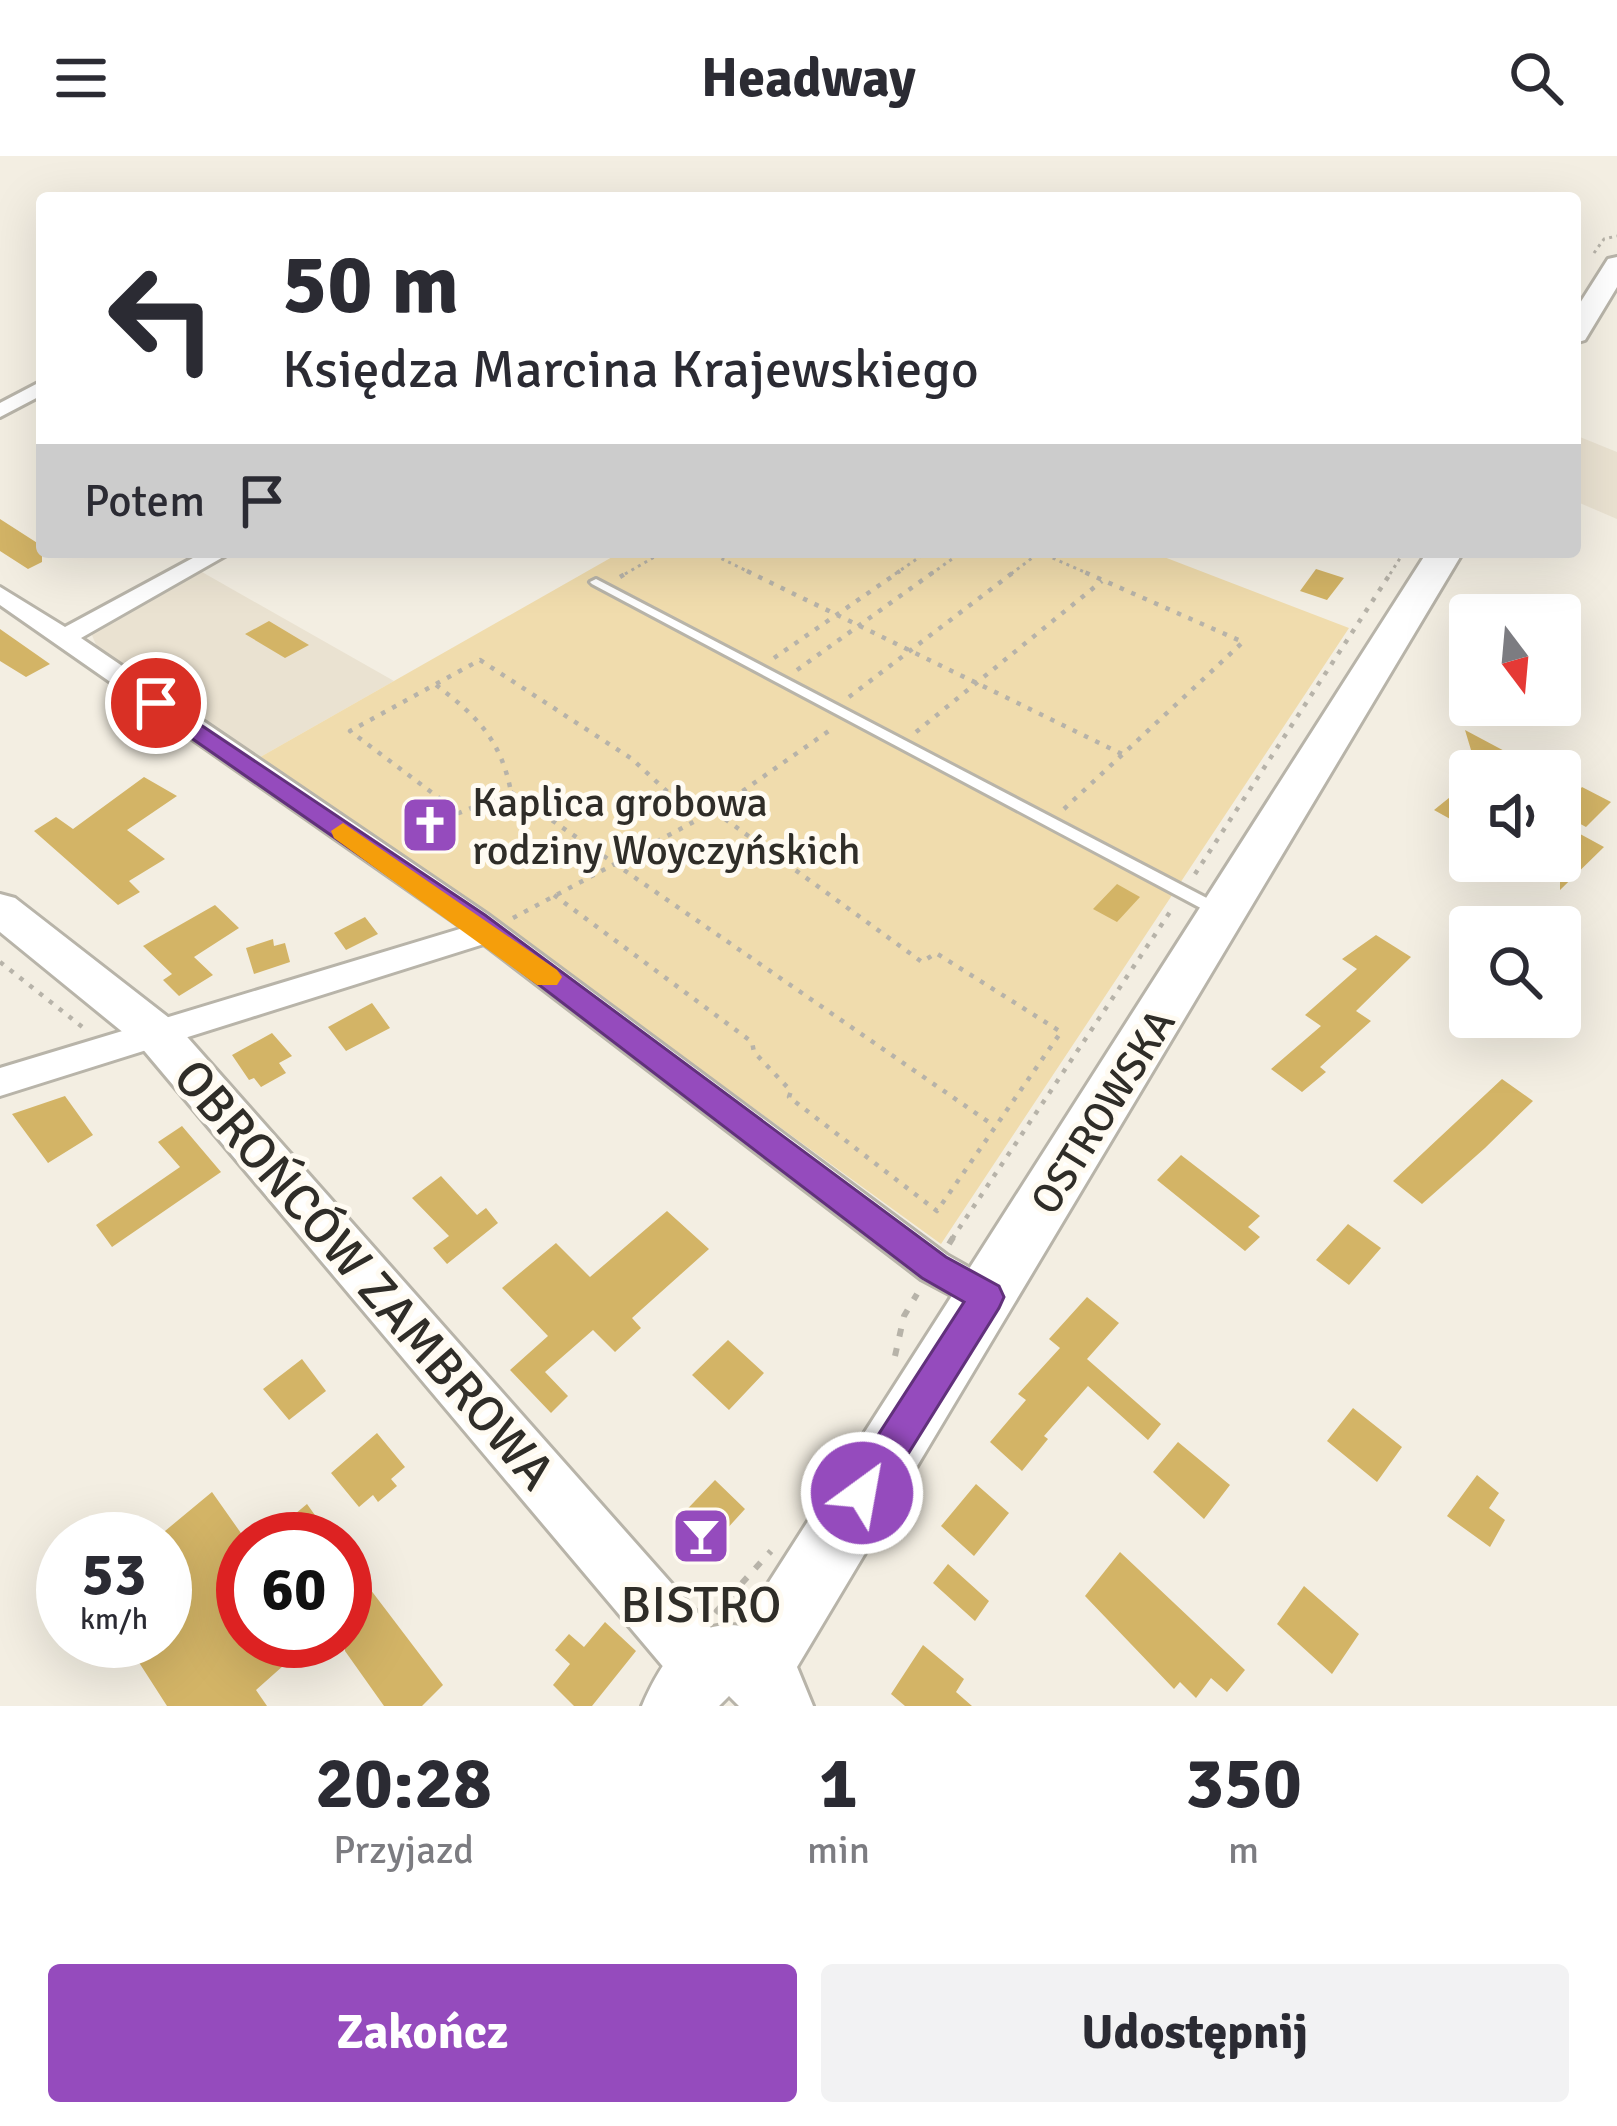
<!DOCTYPE html>
<html lang="pl">
<head>
<meta charset="utf-8">
<style>
  :root { --surface:#fff; --page:#f2f2f3; --text:#2b2b33; --muted:#7c7c81; --accent:#954bbd }
  body { margin:0; font-family:Signika,sans-serif; background:var(--page); color:var(--text); height:100vh; display:flex; flex-direction:column; font-size:45px; white-space:nowrap }
  * { box-sizing:border-box; margin:0 }
  p { font-size:39px; color:var(--muted) }
  .icon { flex:none; width:66px; height:66px; fill:none; stroke:currentColor; stroke-width:2; stroke-linecap:round; stroke-linejoin:round }
  .map { position:relative; height:1550px; overflow:hidden }
  .details { display:flex; flex-direction:column; background:var(--surface); flex:1 }
  .details>* { flex:none }
  .hud { position:absolute; left:36px; top:36px; width:1545px; height:366px; border-radius:12px; box-shadow:0 12px 48px #0002; background:#fff; color:var(--text); overflow:hidden }
  .needle { width:78px; rotate:164deg }
  .controls { position:absolute; left:1449px; top:438px; display:grid; gap:24px }
  .controls a { display:grid; place-items:center; width:132px; height:132px; border-radius:12px; background:var(--surface); box-shadow:0 12px 48px #0002; font-size:60px }
  .speed { position:absolute; left:36px; top:1356px; display:flex; gap:24px; font-size:60px; font-weight:700; text-align:center }
  .speed>* { display:grid; place-content:center; width:156px; height:156px; border-radius:50%; background:var(--surface); box-shadow:0 12px 48px #0002; line-height:1 }
  .speed small { font-size:30px; font-weight:400 }
  .speed .limit { border:18px solid #d22; background:#fff; color:#111 }
  .pin { position:absolute; display:grid; place-items:center; width:102px; height:102px; color:#fff; margin:-51px; border:6px solid #fff; border-radius:50%; box-shadow:0 3px 12px #0007 }
  .me { position:absolute; width:132px; margin:-66px; rotate:32deg; stroke-linejoin:round; filter:drop-shadow(0 0 9px #0008) }
  .turn { display:flex; align-items:center; gap:42px; height:252px; padding:0 48px; font-size:54px }
  .turn .icon { width:156px; height:156px; stroke-width:2.5 }
  .turn b { display:block; font-size:84px; line-height:102px }
  .then { display:flex; align-items:center; height:114px; padding:0 48px; background:#0003; gap:24px; font-size:45px }
  .eta { display:flex; justify-content:space-evenly; align-items:center; height:204px; text-align:center }
  .eta b { font-size:72px; font-weight:800; line-height:84px }
  .cta { display:flex; gap:24px; margin-top:auto; padding:24px 48px }
  .cta a { flex:1; height:138px; border-radius:12px; background:var(--accent); color:#fff; font-size:48px; font-weight:800; line-height:138px; text-align:center }
  .cta a+a { background:var(--page); color:var(--text) }
  header { display:flex; justify-content:space-between; align-items:center; height:156px; padding:0 48px; background:var(--surface); font-size:54px; font-weight:800 }
  .map>svg:first-child { display:block }
  .built { fill:#eae2d1 }
  .green { fill:#f0dcad }
  .building { fill:#d3b466 }
  .lines { fill:none; stroke-linecap:round; stroke-linejoin:round }
  .lane-casing { stroke:#b8b4a9; stroke-width:6 }
  .street-casing { stroke:#b8b4a9; stroke-width:6 }
  .secondary-casing { stroke:#b8b4a9; stroke-width:6 }
  .primary-casing { stroke:#b8b4a9; stroke-width:6 }
  .path-far2 { stroke:#b7b3a9; stroke-width:3; stroke-dasharray:3 4.5; stroke-linecap:butt }
  .path-far1 { stroke:#b7b3a9; stroke-width:4.5; stroke-dasharray:4.5 8; stroke-linecap:butt }
  .path { stroke:#b7b3a9; stroke-width:6; stroke-dasharray:8 12; stroke-linecap:butt }
  .lane { fill:#fff; fill-rule:evenodd }
  .street { fill:#fff; fill-rule:evenodd }
  .secondary { fill:#fff; fill-rule:evenodd }
  .primary { fill:#fff; fill-rule:evenodd }
  .route { fill:#954bbd; stroke:#61317b; stroke-width:3 }
  .slow { fill:#f59e0b }
  .labels { text-anchor:middle; stroke-width:10; stroke-linejoin:round; paint-order:stroke }
  .poi-label { font-size:42px; fill:#2f2d28; stroke:#fffbf2; text-anchor:start }
  .street-label { font-size:42px; fill:#2f2d28; stroke:#fffbf2 }
  .near-street-label { font-size:51px; fill:#2f2d28; stroke:#fffbf2 }
  .near-poi-label { font-size:51px; fill:#2f2d28; stroke:#fffbf2 }
</style>
</head>
<body>
<header><svg class="icon" aria-label="menu" viewBox="0 0 24 24"><path d="M4 6h16M4 12h16M4 18h16"/></svg>Headway<svg class="icon" aria-label="search" viewBox="0 0 24 24"><circle cx="10" cy="10" r="6"/><path d="M15 15l6 6"/></svg></header>
<div class="map">
<svg width="1617" height="1550" viewBox="0 0 1617 1550">
  <rect width="100%" height="100%" fill="#f3eee2"/>
  <path class="built" d="M1575,279L1617,296V363L1575,345Z
    M202,416L394,525L255,604L106,512L91,477Z"/>
  <path class="green" d="M621,396H1151L1349,472L941,1088L515,779L255,604Z"/>
  <path class="building" d="M0,363L42,390V406L28,413L0,395Z
    M1316,413L1344,422L1327,444L1300,435Z
    M269,465L309,489L285,502L245,478Z
    M0,473L50,508L26,521L0,505Z
    M1465,574L1542,615H1492L1464,600L1471,594Z
    M144,621L177,640L127,674L165,703L129,725L140,736L118,749L34,675L56,661L73,673Z
    M1470,625V674L1434,654Z
    M1582,631L1611,646L1586,671L1560,657Z
    M1560,667L1604,691L1560,734Z
    M1117,728L1140,741L1117,766L1093,753Z
    M215,749L239,772L194,801L213,819L179,840L163,824L172,818L143,790Z
    M365,761L378,778L346,794L334,777Z
    M1376,779L1411,801L1356,855L1371,865L1320,911L1326,916L1302,936L1271,913L1321,870L1305,859L1357,813L1342,803Z
    M273,783L274,790L285,787L290,806L254,818L246,792Z
    M372,847L390,872L346,895L328,871Z
    M272,877L292,900L279,907L286,917L261,931L254,922L249,924L232,899Z
    M1502,923L1533,945L1485,992L1422,1048L1393,1025Z
    M65,940L93,979L48,1007L12,958Z
    M182,970L221,1016L112,1091L96,1069L180,1011L158,986Z
    M1181,999L1260,1060L1248,1071L1260,1081L1245,1095L1157,1024Z
    M441,1020L477,1059L486,1052L498,1067L447,1108L433,1092L449,1080L412,1042Z
    M667,1055L709,1093L632,1162L641,1172L615,1196L593,1174L545,1216L568,1240L551,1257L510,1214L548,1180L502,1132L556,1087L590,1121Z
    M1348,1068L1381,1092L1349,1129L1316,1104Z
    M1087,1141L1119,1167L1087,1203L1161,1268L1148,1284L1088,1230L1044,1280L1048,1283L1022,1315L990,1286L1026,1244L1018,1238L1060,1192L1049,1183Z
    M728,1184L764,1217L729,1254L692,1219Z
    M302,1203L326,1235L289,1264L263,1233Z
    M1353,1252L1402,1291L1377,1326L1327,1285Z
    M377,1277L405,1311L391,1323L397,1330L378,1346L373,1339L359,1351L331,1317Z
    M1178,1286L1230,1329L1204,1363L1153,1316Z
    M1477,1319L1499,1337L1489,1352L1505,1364L1490,1391L1447,1360Z
    M715,1324L745,1353L704,1398L674,1367Z
    M976,1328L1009,1357L974,1400L941,1370Z
    M212,1336L243,1380V1485H311L256,1534L267,1550H167L131,1494L142,1485H165V1375Z
    M307,1348L332,1383H265Z
    M1120,1396L1245,1514L1227,1536L1211,1522L1196,1542L1180,1526L1174,1533L1085,1440Z
    M345,1400L443,1529L422,1550H384L345,1495Z
    M948,1408L989,1445L975,1465L933,1427Z
    M1304,1430L1359,1478L1332,1518L1277,1468Z
    M605,1466L636,1495L592,1550H574L553,1529L570,1508L555,1494L569,1478L584,1491Z
    M923,1489L964,1523L956,1536L972,1550H905L891,1538Z"/>
  <g class="lines">
    <defs>
      <path id="lane" d="M596,423L1222,750L1224,754L1217,759L1212,758L592,428L590,426Z"/>
      <path id="street" d="M42,225V239L0,261V247Z
        M204,396H232L81,482L487,758L947,1099L1000,1129L1006,1141L1000,1153L987,1158L921,1123L484,788L0,940V912L463,772L0,449V431L65,471Z"/>
      <path id="secondary" d="M0,738L15,742L173,865L726,1489L735,1511L726,1533L704,1542L682,1533L141,891L0,776Z"/>
      <path id="primary" d="M1617,101V131L1585,184L1575,187V155L1608,103Z
        M1427,396H1463L797,1511L813,1550H739L729,1540L719,1550H642C660,1508 687,1462 741,1470Z"/>
    </defs>
    <use href="#lane" class="lane-casing"/>
    <use href="#street" class="street-casing"/>
    <use href="#secondary" class="secondary-casing"/>
    <use href="#primary" class="primary-casing"/>
    <path class="path-far2" d="M1594,97L1604,83L1617,80
      M708,396L753,418
      M1039,396L1089,418
      M625,418L663,396
      M895,418L927,396
      M931,418L962,396
      M1011,418L1040,396
      M1390,418L1404,396"/>
    <path class="path-far1" d="M747,415L1122,598
      M620,421L630,415
      M774,502L900,415
      M797,514L935,415
      M436,529C477,560 501,584 511,636L459,657L350,575L480,504L632,603L672,640L671,647L692,668
      M849,541L1015,415
      M916,576L1102,425
      M511,636L993,969
      M1064,653L1243,486L1082,415
      M1195,718L1392,415
      M554,739L752,886L754,896L791,935L789,941L937,1055L1061,876L936,797L922,806L714,655
      M513,762L714,655L833,572
      M0,806L85,873
      M952,1083L1172,753"/>
    <path class="path" d="M949,1088L954,1080
      M895,1200L904,1160L917,1138
      M715,1457L771,1395"/>
    <use href="#lane" class="lane"/>
    <use href="#street" class="street"/>
    <use href="#secondary" class="secondary"/>
    <use href="#primary" class="primary"/>
  </g>
  <path class="route" d="M156,539L485,759L946,1101L999,1130L1004,1141L999,1152L875,1351L862,1356L849,1351L843,1337L849,1324L964,1146L922,1122L466,773L148,552V541Z"/>
  <path class="slow" d="M343,667L557,814L562,821L557,829H537L334,682L331,675Z"/>
  <defs>
    <symbol id="church-square" viewBox="-11 -11 22 22"><rect x="-9" y="-9" width="18" height="18" rx="4" fill="#954bbd" stroke="#fffbf2"/><path d="M-1.2-6h2.4v3.5h3.3v2.4h-3.3V6h-2.4V-.1h-3.3v-2.4h3.3Z" fill="#fff"/></symbol>
    <symbol id="bar-square" viewBox="-11 -11 22 22"><rect x="-9" y="-9" width="18" height="18" rx="4" fill="#954bbd" stroke="#fffbf2"/><path d="M-6-5H6L.8 .8V4.5H3.5V6h-7V4.5H-.8V.8Z" fill="#fff"/></symbol>
  </defs>
  <g fill-rule="evenodd">
    <use href="#church-square" x="397" y="636" width="66" height="66"/>
    <use href="#bar-square" x="668" y="1347" width="66" height="66"/>
  </g>
  <g class="labels">
    <g class="poi-label">
      <text x="472" y="660">Kaplica grobowa<tspan x="472" dy="48">rodziny Woyczyńskich</tspan></text>
    </g>
    <g class="street-label">
      <text transform="translate(1102 955) rotate(-58)" y="15">OSTROWSKA</text>
    </g>
    <g class="near-street-label">
      <text transform="translate(365 1118) rotate(49)" y="18">OBROŃCÓW ZAMBROWA</text>
    </g>
    <g class="near-poi-label">
      <text x="701" y="1466">BISTRO</text>
    </g>
  </g>
</svg>
<div class="controls">
<a><svg class="needle" viewBox="-14 -14 28 28"><path d="M0-13l5 13h-10z" fill="#e53935"/><path d="M0 13l5-13h-10z" fill="#7c7c81"/></svg></a>
<a><svg class="icon" aria-label="sound" viewBox="0 0 24 24"><path d="M4 9h4l5-4v14l-5-4H4zM17 9q2 3 0 6"/></svg></a>
<a><svg class="icon" aria-label="search" viewBox="0 0 24 24"><circle cx="10" cy="10" r="6"/><path d="M15 15l6 6"/></svg></a>
</div>
<div class="speed"><div>53<small>km/h</small></div><div class="limit">60</div></div>
<div class="pin" style="left:156px;top:547px;background:#d93025"><svg class="icon" aria-label="arrive" viewBox="0 0 24 24"><path d="M6 21V4h12l-3 4 3 4H6"/></svg></div>
<svg class="me" style="left:862px;top:1337px" viewBox="-20 -20 40 40"><circle r="17" fill="#954bbd" stroke="#fff" stroke-width="3"/><path d="M0-11L8 9 0 5-8 9z" fill="#fff"/></svg>
<div class="hud">
<div class="turn"><svg class="icon" aria-label="left" viewBox="0 0 24 24"><path d="M17 20v-9H6M10 6l-5 5 5 5"/></svg><div><b>50 m</b>Księdza Marcina Krajewskiego</div></div>
<div class="then">Potem<svg class="icon" aria-label="arrive" viewBox="0 0 24 24"><path d="M6 21V4h12l-3 4 3 4H6"/></svg></div>
</div>
</div>
<section class="details">
<div class="eta">
<div><b>20:28</b><p>Przyjazd</p></div>
<div><b>1</b><p>min</p></div>
<div><b>350</b><p>m</p></div>
</div>
<div class="cta"><a>Zakończ</a><a>Udostępnij</a></div>
</section>
</body>
</html>
